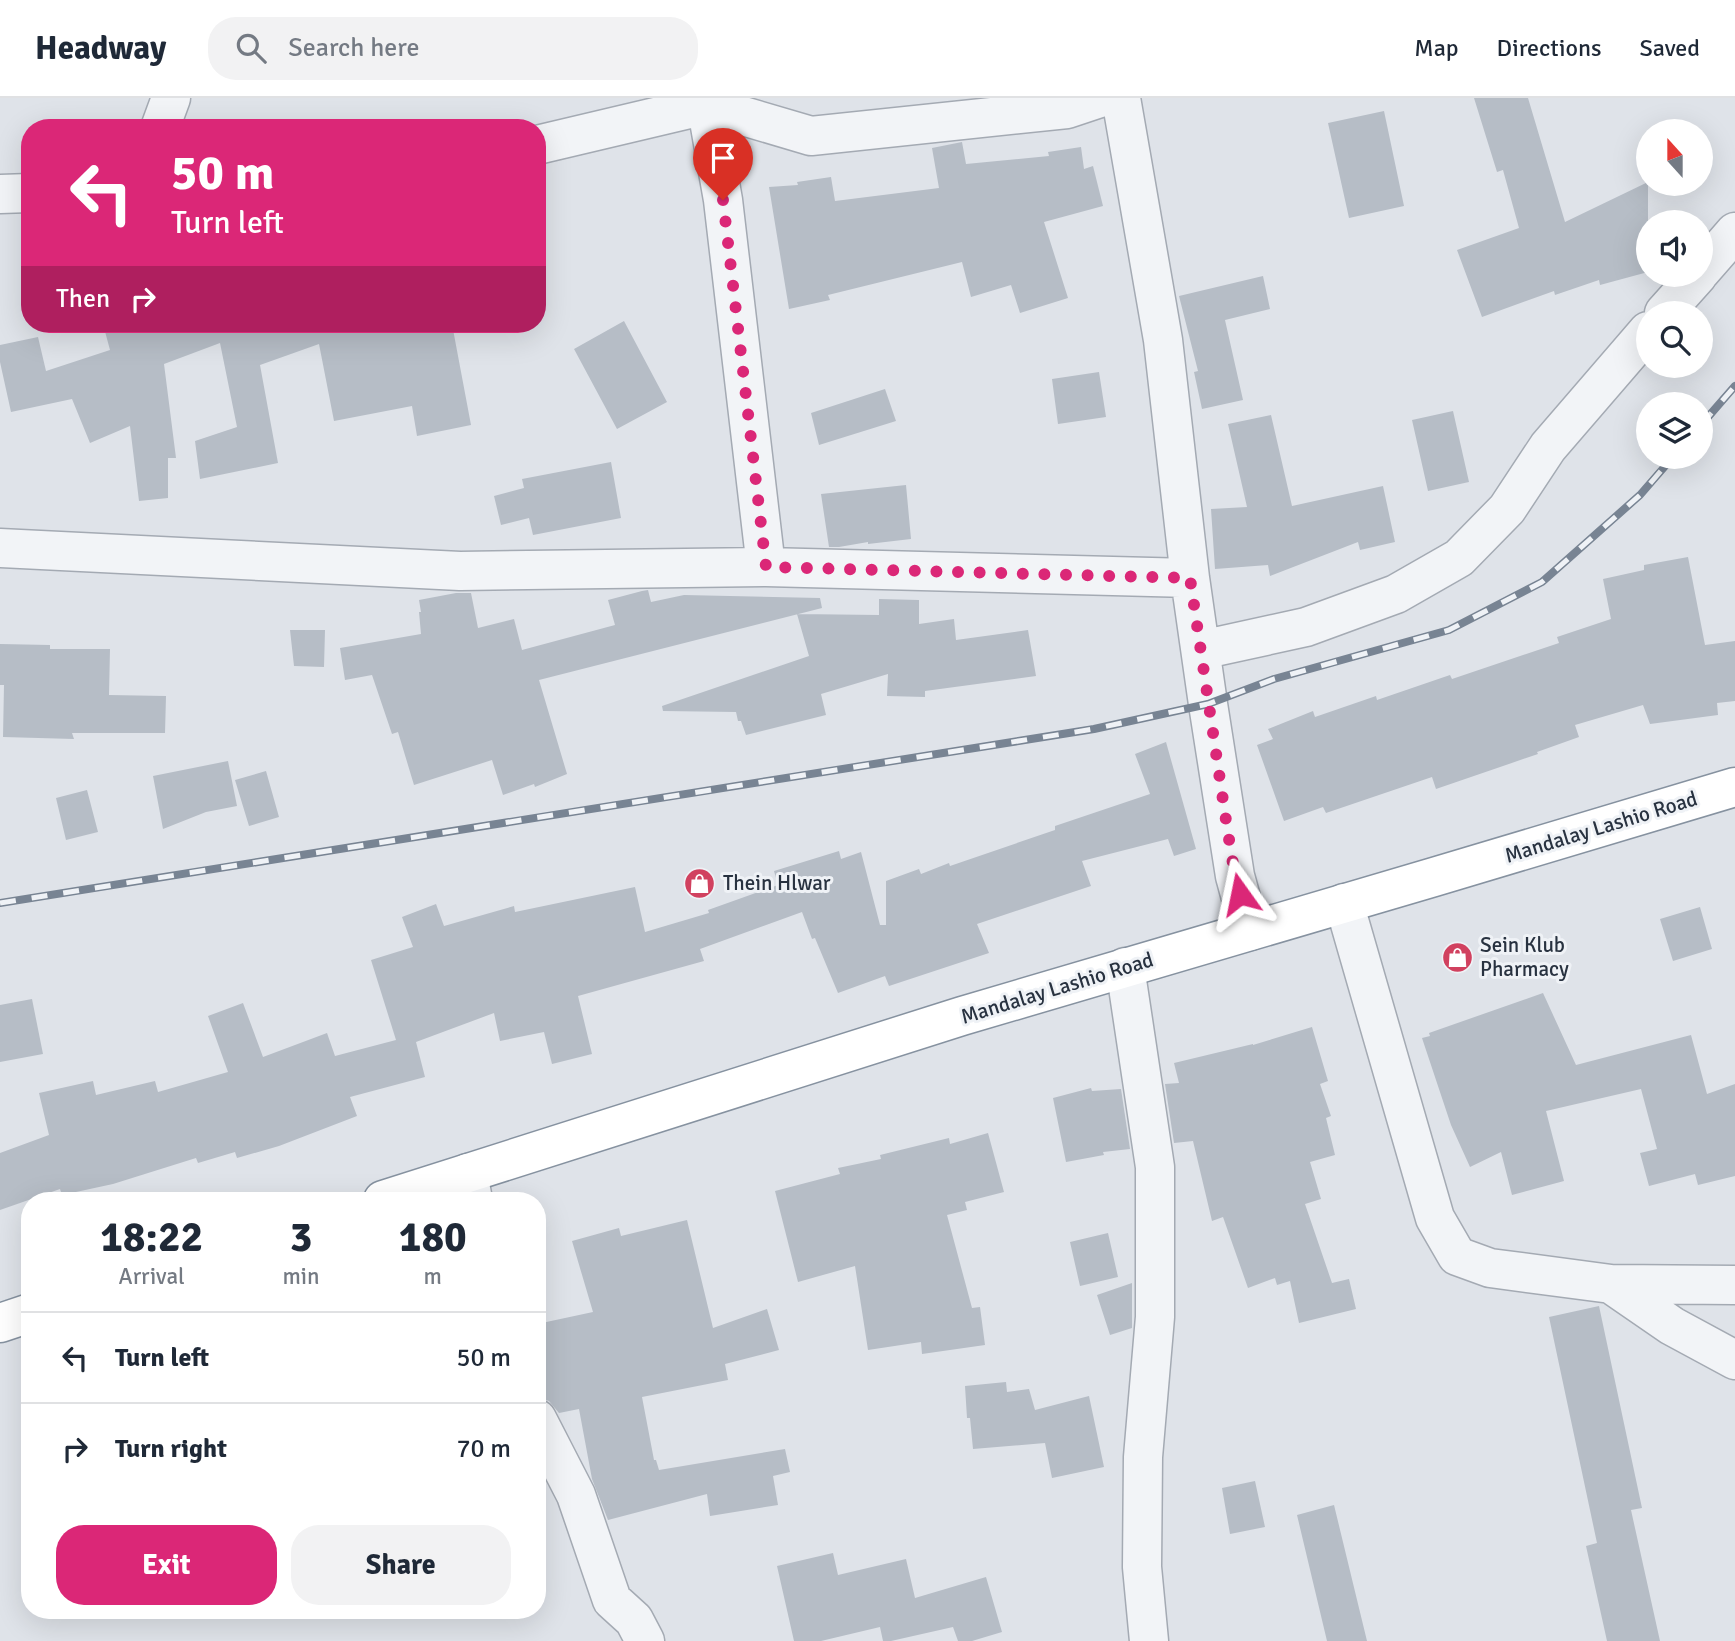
<!DOCTYPE html>
<html lang="en">
<head>
<meta charset="utf-8">
<style>
  :root { --surface:#fff; --page:#f2f2f3; --text:#1f2937; --muted:#747a83; --line:#e0e1e3; --accent:#db2777 }
  body { margin:0; font-family:Signika,sans-serif; background:var(--page); color:var(--text); height:100vh; display:flex; flex-direction:column; font-size:26px; white-space:nowrap }
  * { box-sizing:border-box; margin:0 }
  p { font-size:23px; color:var(--muted) }
  .icon { flex:none; width:38px; height:38px; fill:none; stroke:currentColor; stroke-width:2; stroke-linecap:round; stroke-linejoin:round }
  .map { position:relative; flex:1; overflow:hidden }
  .panel { position:absolute; left:21px; top:1094px; width:525px; height:427px; display:flex; flex-direction:column; background:var(--surface); border-radius:28px; box-shadow:0 7px 28px #0002 }
  .panel>* { flex:none }
  .hud { position:absolute; left:21px; top:21px; width:525px; height:214px; border-radius:28px; box-shadow:0 7px 28px #0002; background:#db2777; color:#fff; overflow:hidden }
  .needle { width:46px; rotate:339deg }
  .buttons { position:absolute; left:1636px; top:21px; display:grid; gap:14px }
  .buttons a { display:grid; place-items:center; width:77px; height:77px; border-radius:50%; background:var(--surface); box-shadow:0 7px 28px #0002; font-size:35px }
  .pin { position:absolute; display:grid; place-items:center; width:60px; height:60px; color:#fff; margin:-72px -30px; border-radius:50% 50% 50% 0; rotate:-45deg; box-shadow:0 0 7px #0007 }
  .pin .icon { rotate:45deg }
  .me { position:absolute; width:77px; margin:-38px; rotate:348deg; stroke-linejoin:round; filter:drop-shadow(0 0 5px #0008) }
  .turn { display:flex; align-items:center; gap:24px; height:147px; padding:0 35px; font-size:32px }
  .turn .icon { width:91px; height:91px; stroke-width:2.5 }
  .turn b { display:block; font-size:49px; line-height:60px }
  .then { display:flex; align-items:center; height:66px; padding:0 35px; background:#0003; gap:14px; font-size:26px }
  .eta { display:flex; justify-content:space-evenly; align-items:center; height:119px; text-align:center }
  .eta b { font-size:42px; font-weight:800; line-height:49px }
  .button { display:flex; gap:14px; margin-top:auto; padding:14px 35px }
  .button a { flex:1; height:80px; border-radius:28px; background:var(--accent); color:#fff; font-size:28px; font-weight:800; line-height:80px; text-align:center }
  .button a+a { background:var(--page); color:var(--text) }
  ul { padding:0; list-style:none }
  li { display:flex; align-items:center; gap:21px; height:91px; padding:0 35px; border-top:2px solid var(--line) }
  li div { flex:1 }
  li b { display:block; font-size:26px }
  li em { font-style:normal }
  header { display:flex; align-items:center; gap:42px; box-sizing:border-box; height:98px; padding:0 35px; background:var(--surface); border-bottom:2px solid var(--line) }
  header strong { font-size:33px }
  nav { display:flex; gap:38px; margin-inline-start:auto; font-size:24px }
  .search { width:490px; height:63px; background:var(--page); display:flex; align-items:center; gap:18px; box-sizing:border-box; padding:0 24px; border-radius:28px; color:var(--muted); font-size:26px }
  .map>svg:first-child { display:block }
  .building { fill:#b6bdc6 }
  .lines { fill:none; stroke-linecap:round; stroke-linejoin:round }
  .minor-casing { stroke:#a4aab3; stroke-width:41 }
  .highway-casing { stroke:#8692a0; stroke-width:41 }
  .minor { stroke:#f2f4f7; stroke-width:38 }
  .highway { stroke:#fff; stroke-width:38 }
  .rail-casing { stroke:#788493; stroke-width:8 }
  .rail { stroke:#eff2f6; stroke-width:5; stroke-dasharray:16; stroke-linecap:butt }
  .route { stroke:#db2777; stroke-width:12; stroke-dasharray:0 21.6 }
  .labels { text-anchor:middle; stroke-width:6; stroke-linejoin:round; paint-order:stroke }
  .street-label { font-size:21px; fill:#283240; stroke:#eff2f6 }
  .poi-label { font-size:21px; fill:#283240; stroke:#eff2f6; text-anchor:start }
</style>
</head>
<body>
<header>
<strong>Headway</strong>
<div class="search"><svg class="icon" aria-label="search" viewBox="0 0 24 24"><circle cx="10" cy="10" r="6"/><path d="M15 15l6 6"/></svg>Search here</div>
<nav><a>Map</a><a>Directions</a><a>Saved</a></nav>
</header>
<div class="map">
<svg width="1735" height="1543" viewBox="0 0 1735 1543">
  <rect width="100%" height="100%" fill="#dfe3e9"/>
  <path class="building" d="M1474,0H1528L1565,124L1648,84V174L1600,187L1599,182L1555,197L1554,193L1482,219L1457,152L1519,130L1503,72L1497,74Z
    M1384,13L1404,108L1349,120L1328,25Z
    M962,44L966,66L1049,58L1048,54L1081,49L1084,71L1093,68L1103,108L1044,124L1068,200L1020,215L1011,187L971,199L962,164L828,197L830,202L789,211L769,89L798,87L797,84L831,79L835,103L939,90L932,50Z
    M1263,178L1270,211L1225,222L1243,302L1202,311L1194,274L1198,273L1179,198Z
    M624,223L667,304L617,331L574,251Z
    M103,226H452L471,327L417,338L412,308L334,323L319,246L260,267L278,365L200,381L195,343L237,329L220,245L164,266L176,360H168V400L139,403L130,328L90,345L72,301L11,314L0,264V247L38,239L46,273L110,252Z
    M1099,274L1106,319L1058,326L1052,281Z
    M885,291L896,323L819,347L811,315Z
    M1453,313L1469,384L1428,393L1412,322Z
    M1271,317L1292,408L1383,388L1395,444L1360,452L1358,444L1270,478L1268,467L1215,471L1211,411L1247,409L1228,326Z
    M611,364L621,420L533,437L529,420L501,427L494,398L524,390L522,381Z
    M906,387L911,441L868,446V444L839,449H829L821,396Z
    M1688,459L1705,547L1735,543V603L1717,605L1718,617L1650,626L1643,607L1575,627L1579,639L1537,654L1538,656L1436,691L1432,679L1326,715L1323,709L1284,723L1257,647L1273,641L1268,631L1313,613L1315,619L1376,598L1377,602L1450,577L1452,581L1559,545L1557,539L1611,521L1603,481L1644,472V467Z
    M648,492L651,504L684,497L820,500L822,510L539,582L567,676L535,689L534,686L503,697L492,662L414,687L398,634L392,636L372,577L345,582L340,550L421,536L419,514H421L419,502L456,495H471L478,530L514,521L522,552L615,527L608,502L642,493Z
    M879,501L919,502V526L954,521L956,542L1028,532L1036,578L925,593V599L887,598L888,576L821,596L826,617L746,637L741,623H738L736,614L663,613L662,608L809,558L797,516L879,517Z
    M290,532H325L324,569L294,568Z
    M0,546L50,547V551H110L109,597L166,598L165,635H72L74,641L3,639L4,587H0Z
    M1166,644L1196,751L1174,758L1168,741L1082,763L1091,788L977,826L989,855L889,888L885,878L838,895L815,840L812,841L802,814L700,851L704,863L578,898L592,956L552,966L544,934L500,943L494,915L416,944L425,979L350,999L357,1018L279,1048L237,1060L235,1054L198,1065L196,1060L113,1086L62,1097L60,1091L0,1112V1055L49,1037L39,995L93,983L96,997L155,983L158,994L228,974L208,918L243,905L263,959L327,935L335,958L396,942L371,862L413,849L402,819L436,806L444,828L514,808L515,814L635,789L645,834L709,815L708,812L778,787L774,773L839,753L841,761L861,754L880,827H886V783L919,771L921,776L949,765L950,768L1055,732V728L1150,696L1135,656Z
    M228,663L237,708L206,714L163,731L153,678Z
    M266,673L279,719L249,728L235,682Z
    M87,692L98,734L66,742L56,700Z
    M1700,809L1712,851L1673,863L1660,821Z
    M1543,895L1576,967L1691,937L1707,996L1735,986V1078L1698,1087L1695,1076L1649,1088L1640,1055L1657,1051L1641,991L1546,1013L1564,1083L1512,1097L1501,1054L1470,1069L1451,1027L1422,940L1430,938L1429,935Z
    M32,901L43,956L0,964V907Z
    M1312,929L1328,983L1320,986L1331,1018L1326,1020L1335,1057L1310,1064L1321,1101L1305,1106L1332,1185L1349,1181L1356,1211L1299,1225L1290,1183L1277,1187L1275,1180L1248,1190L1223,1119L1212,1123L1193,1043L1174,1045L1165,986L1179,985L1174,965L1253,946V947Z
    M1091,990L1092,993L1121,991L1130,1051L1103,1054L1104,1057L1066,1064L1053,1000Z
    M988,1035L1004,1094L965,1104L967,1112L947,1117L972,1210L980,1209L985,1247L922,1256L921,1244L868,1252L855,1168L798,1184L775,1093L840,1076L838,1070L881,1061L880,1057L949,1040L950,1046Z
    M687,1122L713,1230L767,1211L779,1252L725,1266L728,1282L642,1299L654,1362H656L659,1372L785,1351L790,1374L773,1378L778,1407L710,1418L707,1396L608,1422L592,1381L579,1311L559,1315L549,1303L537,1299V1226L593,1214L572,1143L619,1130L621,1138Z
    M1108,1135L1118,1179L1080,1188L1070,1144Z
    M1132,1185V1230L1110,1237L1097,1197Z
    M1599,1208L1642,1410L1631,1412L1660,1543H1607L1586,1448L1597,1445L1549,1219Z
    M1006,1284L1007,1294L1029,1291L1035,1312L1089,1298L1104,1369L1052,1380L1045,1345L973,1351L970,1320H967L965,1288Z
    M1255,1383L1265,1429L1230,1436L1222,1390Z
    M1334,1407L1367,1543H1327L1297,1417Z
    M833,1455L838,1477L906,1461L915,1500L986,1479L1002,1534L972,1543H958L953,1529L891,1543H883L880,1529L821,1543H794L777,1468Z"/>
  <g class="lines">
    <defs>
      <path id="minor" d="M705,0L723,102L766,469
        M1121,0L1163,242L1190,480L1208,606L1235,778L1250,833
        M160,30L171,0
        M537,47L706,7L811,38L1067,11L1100,0
        M0,96L30,95
        M1701,173L1735,134
        M1664,215L1698,177
        M0,450L460,473L766,469L1190,480
        M1201,552L1306,529L1396,496L1459,460L1507,411L1548,349L1648,233
        M1344,805L1435,1120L1457,1158L1490,1170L1611,1186L1735,1187
        M1125,869L1155,1069V1219L1143,1359L1142,1469L1149,1543
        M468,1075L473,1102
        M1611,1186L1672,1228L1735,1262
        M537,1321L576,1397L612,1502L634,1522L645,1543"/>
      <path id="highway" d="M383,1102L962,918L1434,779L1735,689
        M0,1225L30,1215"/>
    </defs>
    <use href="#minor" class="minor-casing"/>
    <use href="#highway" class="highway-casing"/>
    <use href="#minor" class="minor"/>
    <use href="#highway" class="highway"/>
    <defs>
      <path id="rail" d="M1701,327L1735,288
        M0,805L1094,631L1208,606L1274,581L1449,532L1542,484L1640,397L1673,359"/>
    </defs>
    <use href="#rail" class="rail-casing"/>
    <use href="#rail" class="rail"/>
  </g>
  <g class="lines">
    <path class="route" d="M723,102L766,469L1190,480L1227,729L1235,778L1240,796"/>
  </g>
  <defs>
    <symbol id="shop-disc" viewBox="-11 -11 22 22"><circle r="9.5" fill="#d1415f" stroke="#eff2f6"/><path d="M-5-2.5h2.3a2.7 3.5 0 0 1 5.4 0H5L5.5 6h-11ZM-1.5-2.5h3a1.5 2.3 0 0 0-3 0Z" fill="#fff"/></symbol>
  </defs>
  <g fill-rule="evenodd">
    <use href="#shop-disc" x="682" y="768" width="35" height="35"/>
    <use href="#shop-disc" x="1440" y="842" width="35" height="35"/>
  </g>
  <g class="labels">
    <g class="street-label">
      <text transform="translate(1601 729) rotate(-17)" y="7">Mandalay Lashio Road</text>
      <text transform="translate(1057 890) rotate(-17)" y="7">Mandalay Lashio Road</text>
    </g>
    <g class="poi-label">
      <text x="723" y="792">Thein Hlwar</text>
      <text x="1480" y="854">Sein Klub<tspan x="1480" dy="24">Pharmacy</tspan></text>
    </g>
  </g>
</svg>
<div class="buttons">
<a><svg class="needle" viewBox="-14 -14 28 28"><path d="M0-13l5 13h-10z" fill="#e53935"/><path d="M0 13l5-13h-10z" fill="#747a83"/></svg></a>
<a><svg class="icon" aria-label="sound" viewBox="0 0 24 24"><path d="M4 9h4l5-4v14l-5-4H4zM17 9q2 3 0 6"/></svg></a>
<a><svg class="icon" aria-label="search" viewBox="0 0 24 24"><circle cx="10" cy="10" r="6"/><path d="M15 15l6 6"/></svg></a>
<a><svg class="icon" aria-label="layers" viewBox="0 0 24 24"><path d="M12 4l9 5-9 5-9-5zM3 14l9 5 9-5"/></svg></a>
</div>
<div class="pin" style="left:723px;top:102px;background:#d93025"><svg class="icon" aria-label="arrive" viewBox="0 0 24 24"><path d="M6 21V4h12l-3 4 3 4H6"/></svg></div>
<svg class="me" style="left:1240px;top:796px" viewBox="-20 -20 40 40"><path d="M0-17L14 15 0 8-14 15z" fill="#db2777" stroke="#fff" stroke-width="4"/></svg>
<div class="hud">
<div class="turn"><svg class="icon" aria-label="left" viewBox="0 0 24 24"><path d="M17 20v-9H6M10 6l-5 5 5 5"/></svg><div><b>50 m</b>Turn left</div></div>
<div class="then">Then<svg class="icon" aria-label="right" viewBox="0 0 24 24"><path d="M7 20v-9h11M14 6l5 5-5 5"/></svg></div>
</div>
<section class="panel">
<div class="eta">
<div><b>18:22</b><p>Arrival</p></div>
<div><b>3</b><p>min</p></div>
<div><b>180</b><p>m</p></div>
</div>
<ul>
<li><svg class="icon" aria-label="left" viewBox="0 0 24 24"><path d="M17 20v-9H6M10 6l-5 5 5 5"/></svg><div><b>Turn left</b></div><em>50 m</em></li>
<li><svg class="icon" aria-label="right" viewBox="0 0 24 24"><path d="M7 20v-9h11M14 6l5 5-5 5"/></svg><div><b>Turn right</b></div><em>70 m</em></li>
</ul>
<div class="button"><a>Exit</a><a>Share</a></div>
</section>
</div>
</body>
</html>
